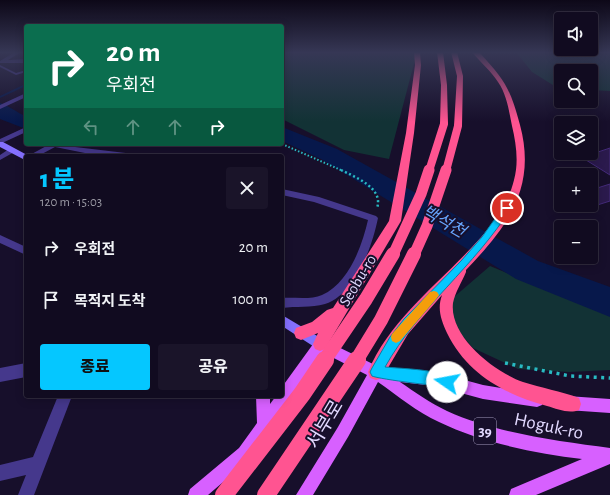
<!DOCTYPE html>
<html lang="ko">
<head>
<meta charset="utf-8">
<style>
  :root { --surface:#110b20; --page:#1a1429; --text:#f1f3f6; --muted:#9c9ba5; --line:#302b3e; --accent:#05c7ff }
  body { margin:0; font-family:"Alegreya Sans","Noto Sans KR",sans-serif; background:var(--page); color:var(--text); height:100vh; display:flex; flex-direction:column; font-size:15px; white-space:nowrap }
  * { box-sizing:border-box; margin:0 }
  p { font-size:13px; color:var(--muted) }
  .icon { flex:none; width:22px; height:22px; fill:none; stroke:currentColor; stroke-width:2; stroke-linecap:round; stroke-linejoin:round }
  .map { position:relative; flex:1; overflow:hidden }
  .details { position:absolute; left:24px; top:154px; width:260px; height:244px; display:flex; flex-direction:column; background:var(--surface); border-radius:4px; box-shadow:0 2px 10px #0003,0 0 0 1px var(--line) }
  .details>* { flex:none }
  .hud { position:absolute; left:24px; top:24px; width:260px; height:122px; border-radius:4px; box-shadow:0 2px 10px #0003,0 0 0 1px var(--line); background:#0b6e4f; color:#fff; overflow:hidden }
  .tools { position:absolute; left:554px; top:12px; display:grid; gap:8px }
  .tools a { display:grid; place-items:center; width:44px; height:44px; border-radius:4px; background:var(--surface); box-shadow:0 2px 10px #0003,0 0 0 1px var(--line); font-size:20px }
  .pin { position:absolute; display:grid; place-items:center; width:34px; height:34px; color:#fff; margin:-17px; border:2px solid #fff; border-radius:50%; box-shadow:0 1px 4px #0007 }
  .me { position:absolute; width:44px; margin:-22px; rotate:282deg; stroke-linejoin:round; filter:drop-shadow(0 0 3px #0008) }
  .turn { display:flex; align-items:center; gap:14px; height:84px; padding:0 16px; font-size:18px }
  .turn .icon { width:52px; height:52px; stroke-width:2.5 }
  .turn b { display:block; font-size:28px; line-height:34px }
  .lanes { display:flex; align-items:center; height:38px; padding:0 16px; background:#0003; justify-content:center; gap:20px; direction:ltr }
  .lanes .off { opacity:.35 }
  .round { display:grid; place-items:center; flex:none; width:42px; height:42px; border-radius:4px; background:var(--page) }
  .head { display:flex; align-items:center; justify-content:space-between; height:68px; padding:0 16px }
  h1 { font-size:24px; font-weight:800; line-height:30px; color:var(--accent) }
  .action { display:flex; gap:8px; margin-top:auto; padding:8px 16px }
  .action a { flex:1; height:46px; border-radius:4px; background:var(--accent); color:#111; font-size:16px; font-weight:800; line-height:46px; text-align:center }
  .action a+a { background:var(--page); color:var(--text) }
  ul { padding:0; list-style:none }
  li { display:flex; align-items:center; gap:12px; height:52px; padding:0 16px }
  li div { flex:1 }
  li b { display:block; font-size:15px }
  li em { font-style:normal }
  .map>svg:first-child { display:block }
  .green { fill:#123235 }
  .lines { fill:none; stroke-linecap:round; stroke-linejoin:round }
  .stream { fill:#07184b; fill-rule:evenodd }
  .river { fill:#07184b; fill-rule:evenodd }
  .building { fill:#2b1a4d; stroke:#442b7a }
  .path-far2 { stroke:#29bac3; stroke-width:2; stroke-dasharray:1.5 2; stroke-linecap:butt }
  .path-far1 { stroke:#29bac3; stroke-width:2.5; stroke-dasharray:2 2.5; stroke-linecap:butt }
  .path { stroke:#29bac3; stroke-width:3.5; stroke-dasharray:3 4.5; stroke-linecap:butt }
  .lane { fill:#45388c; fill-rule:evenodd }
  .street { fill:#45388c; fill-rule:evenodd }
  .secondary { fill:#8570ff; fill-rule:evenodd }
  .primary { fill:#d760ff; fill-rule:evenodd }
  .highway { fill:#ff5491; fill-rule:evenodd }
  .highway-bridge-far3 { stroke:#ff5491; stroke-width:8 }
  .highway-bridge-far2 { stroke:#ff5491; stroke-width:11 }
  .highway-bridge-far1 { stroke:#ff5491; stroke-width:14 }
  .highway-bridge { stroke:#ff5491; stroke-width:18 }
  .route { fill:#05c7ff; stroke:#0381a6 }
  .slow { fill:#f59e0b }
  .labels { text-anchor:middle; stroke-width:4; stroke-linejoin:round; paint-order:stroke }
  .shield { fill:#170f2b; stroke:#a59cbf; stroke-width:1 }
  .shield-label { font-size:15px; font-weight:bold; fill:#e2d9ff }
  .street-label { font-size:16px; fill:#e2d9ff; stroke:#170f2b }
  .water-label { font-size:17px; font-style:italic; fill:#67a6ff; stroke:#170f2b }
  .near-street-label { font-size:19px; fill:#e2d9ff; stroke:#170f2b }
</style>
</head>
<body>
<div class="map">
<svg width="610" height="495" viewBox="0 0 610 495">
  <rect width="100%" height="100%" fill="#170f2b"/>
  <path class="green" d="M282,52H417L389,159L344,150L282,119Z
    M516,52H610V91L591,90V71H561V90L532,72Z
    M490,266L610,316V370L569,372L518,369L473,348L448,319L454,297Z"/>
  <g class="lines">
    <path class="stream" d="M25,84H26V86L0,98V96Z"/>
    <path class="river" d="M0,103C10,106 17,113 26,116V129L0,119Z
      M282,127L337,149L538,261L610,287V317L516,279L321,159L282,141Z"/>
  </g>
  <path class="building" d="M610,148V175L586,160L593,158L589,155Z
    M610,184V201L591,207V190Z"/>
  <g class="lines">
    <path class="path-far2" d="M282,144L343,171"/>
    <path class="path-far1" d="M341,170C355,177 384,188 377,208"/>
    <path class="path" d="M505,363L570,376L610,378"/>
    <path class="lane" d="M0,65L16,73L26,70V72L16,75L0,67Z"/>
    <path class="street" d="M15,52H21L8,60L26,59V63H0V61Z
      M26,93V97L0,109V105Z
      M26,127V132L0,144V139Z
      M50,144L134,154L138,156L90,154L55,147L38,156H28Z
      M9,149H15L16,151L0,160V155Z
      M282,189L319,197L376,216L378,218C372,247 356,294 325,304C311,308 296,306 282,308V298C295,297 311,300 322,295C349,283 362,246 368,220L314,202L282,195Z
      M0,235L26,247V255L0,243Z
      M26,363V377L0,382V368Z
      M58,396H72L34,495H18L26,475L0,481V465L33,457Z"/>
    <path class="secondary" d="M0,142H3L29,156H26V159H23L0,147Z
      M282,315L324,340L326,344L324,348L320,350L316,348L282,326Z"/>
    <path class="primary" d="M320,338L377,366L435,372L483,385L542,395L544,400L542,405L537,407L483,399L435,386L400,382C415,392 430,403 447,411C495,433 558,441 610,448V464L536,495H509L511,489L582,459C535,453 482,443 439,422C417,412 398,396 378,382L348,437L313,495H296L338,427L367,375L322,352L271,427L269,433L267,434L251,458L246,471L240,473L236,471L208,495H188L190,489L239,448L257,423L256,396H270V404L276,396H282V387L316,340Z
      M567,396L610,399V413L567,410L562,408L560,403L562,398Z"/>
    <path class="highway" d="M414,52H420L421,65L414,133L401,221L325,349L320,351L315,349L313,344L318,333L301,340L296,338L294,333L296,328L312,322L327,310L333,308L389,221L406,133L415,65Z
      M437,52H443L447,85L448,124L444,126L440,124L441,85Z
      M451,52H457L463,76L462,126L458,128L454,126L457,76Z
      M472,52H479C505,80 510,88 520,125C537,188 507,227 466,270V272C462,282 455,292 453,303C449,337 495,372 523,382C541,388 561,391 579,398L581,404L579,410C569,414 557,409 547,406C504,394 467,374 447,333C441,320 437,309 442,295L408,334L382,378L376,380L370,378L368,372C389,321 436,286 473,246C490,228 508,205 514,180C519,162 516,143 512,126C509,111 507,95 498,82C491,71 481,63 472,52Z"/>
    <path class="highway-bridge-far3" d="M429,171L444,124
      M446,171L458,126"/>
    <path class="highway-bridge-far2" d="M393,255L421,194L429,170
      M414,255L427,226L446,170"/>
    <path class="highway-bridge-far1" d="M324,361L366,299L393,254
      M356,361L381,320L414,254"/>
    <path class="highway-bridge" d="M224,495L302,394L325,360
      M266,495L357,360"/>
  </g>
  <linearGradient id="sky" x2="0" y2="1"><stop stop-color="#0d0818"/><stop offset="0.43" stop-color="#363755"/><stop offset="1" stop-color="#363755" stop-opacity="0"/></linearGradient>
  <rect width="610" height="122" fill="url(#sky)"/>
  <path class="route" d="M504,206H510L511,208C475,266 418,308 385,367C407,369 431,369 451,377L453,382L451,386C447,388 378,379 372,376L370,372L372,368L390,337L404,319L461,261L482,237Z"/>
  <path class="slow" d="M434,291L437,292L439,295L437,298L400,341L396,343L392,341L391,337L392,334L430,292Z"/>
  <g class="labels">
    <rect class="shield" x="474" y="418" width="22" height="26" rx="3"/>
    <g class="shield-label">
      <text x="485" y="436">39</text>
    </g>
    <g class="street-label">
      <text transform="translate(357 280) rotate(-59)" y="6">Seobu-ro</text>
    </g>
    <g class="water-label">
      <text transform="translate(444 221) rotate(30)" y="6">백석천</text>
    </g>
    <g class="near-street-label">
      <text transform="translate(324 424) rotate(-59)" y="7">서부로</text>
      <text transform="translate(549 425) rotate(12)" y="7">Hoguk-ro</text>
    </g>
  </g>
</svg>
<div class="tools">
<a><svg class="icon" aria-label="sound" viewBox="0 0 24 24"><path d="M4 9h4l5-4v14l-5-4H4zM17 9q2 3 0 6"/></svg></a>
<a><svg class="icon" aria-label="search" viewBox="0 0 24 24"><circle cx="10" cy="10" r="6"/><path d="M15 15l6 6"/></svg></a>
<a><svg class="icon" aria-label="layers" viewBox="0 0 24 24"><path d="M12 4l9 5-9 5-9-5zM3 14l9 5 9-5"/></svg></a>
<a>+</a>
<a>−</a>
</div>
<div class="pin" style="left:507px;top:208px;background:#d93025"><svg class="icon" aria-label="arrive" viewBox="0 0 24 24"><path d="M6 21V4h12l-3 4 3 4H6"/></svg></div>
<svg class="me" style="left:447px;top:382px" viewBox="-20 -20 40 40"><circle r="19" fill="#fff"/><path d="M0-13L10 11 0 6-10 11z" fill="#05c7ff"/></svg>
<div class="hud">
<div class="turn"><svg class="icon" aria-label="right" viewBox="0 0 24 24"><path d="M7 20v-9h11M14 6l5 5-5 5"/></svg><div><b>20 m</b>우회전</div></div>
<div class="lanes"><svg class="icon off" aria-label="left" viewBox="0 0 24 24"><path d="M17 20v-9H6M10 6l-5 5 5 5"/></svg><svg class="icon off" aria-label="ahead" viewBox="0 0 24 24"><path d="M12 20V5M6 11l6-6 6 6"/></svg><svg class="icon off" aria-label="ahead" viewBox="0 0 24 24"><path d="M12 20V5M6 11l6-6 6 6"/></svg><svg class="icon" aria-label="right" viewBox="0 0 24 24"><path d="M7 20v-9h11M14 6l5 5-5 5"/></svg></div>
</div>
<section class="details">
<div class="head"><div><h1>1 분</h1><p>120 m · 15:03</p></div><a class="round"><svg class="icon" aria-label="close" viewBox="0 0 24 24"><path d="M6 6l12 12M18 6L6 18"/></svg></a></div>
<ul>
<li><svg class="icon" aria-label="right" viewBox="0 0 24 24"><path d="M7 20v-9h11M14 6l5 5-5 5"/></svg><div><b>우회전</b></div><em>20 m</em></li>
<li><svg class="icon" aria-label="arrive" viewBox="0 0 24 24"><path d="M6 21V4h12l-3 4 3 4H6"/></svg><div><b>목적지 도착</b></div><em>100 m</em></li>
</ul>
<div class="action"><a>종료</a><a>공유</a></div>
</section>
</div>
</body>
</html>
